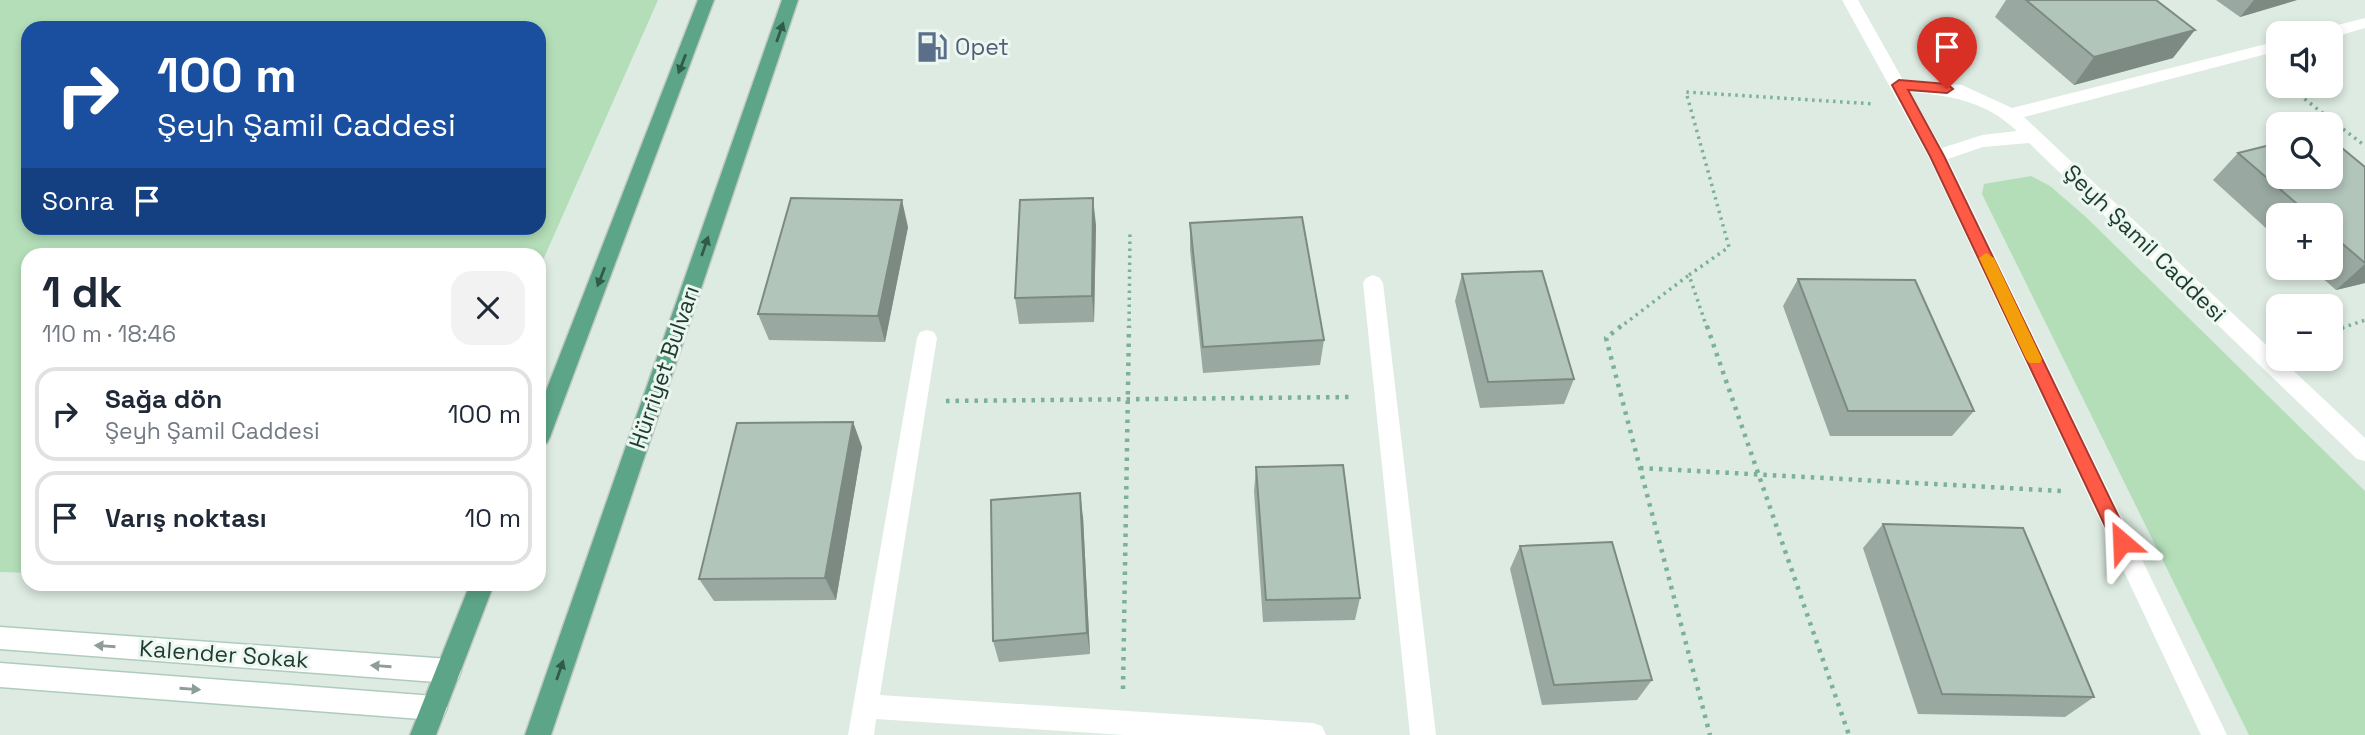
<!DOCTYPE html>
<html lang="tr">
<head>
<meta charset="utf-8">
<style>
  :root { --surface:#fff; --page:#f2f2f3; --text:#1f2937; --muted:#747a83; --line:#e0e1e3 }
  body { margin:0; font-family:"Space Grotesk",sans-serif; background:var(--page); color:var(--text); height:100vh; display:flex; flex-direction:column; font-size:26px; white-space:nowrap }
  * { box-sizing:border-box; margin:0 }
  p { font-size:23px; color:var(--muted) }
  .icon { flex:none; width:38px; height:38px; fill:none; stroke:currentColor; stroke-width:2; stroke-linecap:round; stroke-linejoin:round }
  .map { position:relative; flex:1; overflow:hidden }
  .drawer { position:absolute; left:21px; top:248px; width:525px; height:343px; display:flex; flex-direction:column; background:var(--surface); border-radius:21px; box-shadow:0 4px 10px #0003 }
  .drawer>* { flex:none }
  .top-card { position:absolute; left:21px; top:21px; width:525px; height:214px; border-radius:21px; box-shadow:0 4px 10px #0003; background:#1a4fa0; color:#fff; overflow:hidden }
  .buttons { position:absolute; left:2266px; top:21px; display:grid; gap:14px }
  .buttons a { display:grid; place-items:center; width:77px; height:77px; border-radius:14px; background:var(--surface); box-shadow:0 4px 10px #0003; font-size:35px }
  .pin { position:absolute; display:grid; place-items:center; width:60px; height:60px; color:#fff; margin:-72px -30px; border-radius:50% 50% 50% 0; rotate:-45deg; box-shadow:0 0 7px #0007 }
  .pin .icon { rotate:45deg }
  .me { position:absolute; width:77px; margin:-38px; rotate:334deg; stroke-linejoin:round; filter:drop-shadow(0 0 5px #0008) }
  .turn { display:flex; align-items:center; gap:24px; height:147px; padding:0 21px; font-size:32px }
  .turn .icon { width:91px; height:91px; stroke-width:2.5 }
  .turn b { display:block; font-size:49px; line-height:60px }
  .then { display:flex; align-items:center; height:66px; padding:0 21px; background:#0003; gap:14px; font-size:26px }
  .round { display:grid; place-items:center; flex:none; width:74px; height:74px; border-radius:21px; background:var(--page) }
  .summary { display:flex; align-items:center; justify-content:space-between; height:119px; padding:0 21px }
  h1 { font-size:42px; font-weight:800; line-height:52px }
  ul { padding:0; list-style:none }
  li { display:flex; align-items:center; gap:21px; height:94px; margin:0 14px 10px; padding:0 7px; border:4px solid var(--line); border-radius:21px }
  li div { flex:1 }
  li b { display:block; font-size:26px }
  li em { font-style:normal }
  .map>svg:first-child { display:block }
  .green { fill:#b3deb8; fill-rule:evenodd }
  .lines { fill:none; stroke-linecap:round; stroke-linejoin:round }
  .secondary-casing { stroke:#afcbbd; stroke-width:3 }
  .primary-casing { stroke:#c0c8c5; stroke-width:3 }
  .path-far1 { stroke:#7ab198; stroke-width:3.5; stroke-dasharray:2.5 4.5; stroke-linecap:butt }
  .path { stroke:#7ab198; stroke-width:4.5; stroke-dasharray:3.5 6; stroke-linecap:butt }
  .street { fill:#fff; fill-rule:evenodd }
  .secondary { fill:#fff; fill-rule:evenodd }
  .primary { fill:#5ca588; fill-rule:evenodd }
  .wall { fill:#99a9a1 }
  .shaded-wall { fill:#7d8a83 }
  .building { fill:#b2c5bb; stroke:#7d8a83; stroke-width:2 }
  .oneway { fill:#305b4a }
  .oneway2 { fill:#8e9d97 }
  .route { fill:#ff5a46; stroke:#a63a2e; stroke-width:2 }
  .slow { fill:#f59e0b }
  .labels { text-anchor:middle; stroke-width:6; stroke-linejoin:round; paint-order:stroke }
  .service-label { font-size:23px; fill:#4e5e75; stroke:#edf7f1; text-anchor:start }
  .street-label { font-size:23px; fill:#1d3b2f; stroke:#edf7f1 }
</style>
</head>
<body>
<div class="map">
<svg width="2365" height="735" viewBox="0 0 2365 735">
  <rect width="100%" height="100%" fill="#ddebe2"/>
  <path class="green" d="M0,0H658L539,269V256H28V573L0,572ZM28,28H539V228H28Z
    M2031,176L2050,186L2087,218L2365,491V735H2249L1982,194L1984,184Z
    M243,585L399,584L400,585L397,591Z"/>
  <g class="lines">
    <defs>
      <path id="secondary" d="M0,627L449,659L458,663L461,671L458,679L449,683L0,649Z
        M0,663L434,696L443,699L447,708L443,717L434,720L0,687Z"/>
      <path id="primary" d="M698,0H714L550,437L547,443L539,446V409Z
        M782,0H798L551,735H525Z
        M470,584H494L436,735H410Z"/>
    </defs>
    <use href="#secondary" class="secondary-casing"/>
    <use href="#primary" class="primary-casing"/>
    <path class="path-far1" d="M2288,86L2365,146
      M1129,328L1130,230
      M1619,328L1689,275
      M1707,328L1689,275L1729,247L1686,92L1875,104
      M2342,328L2365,320"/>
    <path class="path" d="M1621,326L1606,338L1710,735
      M1707,326L1849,735
      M2331,332L2347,326
      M946,401L1354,397
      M1640,468L2062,491
      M1123,689L1129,326"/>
    <path class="street" d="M1842,0H1858L1903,80L1962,85L2012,108L2278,41V51L2024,117L2365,438V461L2357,459L2029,143L1983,147L1948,159L2227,735H2201L1928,156ZM1910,92C1952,96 1985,101 2017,131L1982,135L1942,148Z
      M2365,18V28L2331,38V33H2320L2322,29Z
      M1373,275L1380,278L1383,283L1436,735H1410L1363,283L1366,278Z
      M927,330L934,332L937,338L880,695L1313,723L1322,726L1326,735H1124L876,719L874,735H848L917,338L920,332Z"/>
    <use href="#secondary" class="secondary"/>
    <use href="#primary" class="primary"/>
  </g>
  <path class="wall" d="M2006,0H2156L2173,58L2074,85L1995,17Z
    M2216,0H2297L2240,17Z
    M2238,153L2365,167V283L2336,290L2311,268H2331V215H2278V239L2213,180Z
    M1190,223L1324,340L1320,365L1203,373L1190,250Z
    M1096,225L1094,322L1019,324L1015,298Z
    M908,227L885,342L769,340L758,314Z
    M1462,274L1574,379L1564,404L1480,408L1455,301Z
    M1798,279L1974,411L1952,436H1830L1783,306Z
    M853,422L862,447L836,600L714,601L699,579Z
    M1256,467L1360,598L1355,620L1263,622L1254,491Z
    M1083,517L1090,654L999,662L993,641Z
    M1883,524L2094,697L2065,717L1918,714L1863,548Z
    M1520,546L1652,680L1637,700L1542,705L1510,569Z"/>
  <path class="shaded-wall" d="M2254,0H2297L2240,17Z
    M2195,30L2173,58L2074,85L2094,57Z
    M1093,198L1096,225L1094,322L1092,296Z
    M902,200L908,227L885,342L878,316Z
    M2365,264V283L2336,290Z
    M853,422L862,447L836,600L825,578Z
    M1080,493L1083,517L1090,654L1087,633Z"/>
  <path class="building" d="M2026,0H2156L2195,30L2094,57Z
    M2331,139L2365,167V263L2331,234V215H2310L2238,153L2278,143V177H2331Z
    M791,198L902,200L878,316L758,314Z
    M1093,198L1092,296L1015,298L1020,200Z
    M1302,217L1324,340L1203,347L1190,223Z
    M1542,271L1574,379L1488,382L1462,274Z
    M1798,279L1915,280L1974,411H1848Z
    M853,422L825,578L699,579L737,423Z
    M1343,465L1360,598L1266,600L1256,467Z
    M1080,493L1087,633L993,641L991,500Z
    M1883,524L2023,528L2094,697L1942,694Z
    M1612,542L1652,680L1554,685L1520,546Z"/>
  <defs><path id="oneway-solid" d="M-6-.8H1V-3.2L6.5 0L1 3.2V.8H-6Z" transform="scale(1.75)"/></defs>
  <g class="oneway">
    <use href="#oneway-solid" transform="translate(780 32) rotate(-71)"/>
    <use href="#oneway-solid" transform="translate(682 64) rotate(111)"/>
    <use href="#oneway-solid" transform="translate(705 246) rotate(-71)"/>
    <use href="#oneway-solid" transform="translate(601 277) rotate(111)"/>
    <use href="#oneway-solid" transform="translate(560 670) rotate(-71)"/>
  </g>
  <g class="oneway2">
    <use href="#oneway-solid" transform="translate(105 646) rotate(-176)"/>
    <use href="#oneway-solid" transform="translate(381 666) rotate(-176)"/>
    <use href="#oneway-solid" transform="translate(190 689) rotate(4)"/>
  </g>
  <path class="route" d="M1899,80L1947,84L1953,89L1947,93L1908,90L1944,156L2128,536L2130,542L2128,547H2115L1930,156L1892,85Z"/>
  <path class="slow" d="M1986,253L1994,258L2042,359L2040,363H2029L2026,359L1979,258Z"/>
  <defs>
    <symbol id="fuel-bare" viewBox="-9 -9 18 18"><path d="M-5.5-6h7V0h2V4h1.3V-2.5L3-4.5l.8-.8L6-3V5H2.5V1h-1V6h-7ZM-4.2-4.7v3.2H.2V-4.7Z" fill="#5c6f8a" stroke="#edf7f1" stroke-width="2.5" paint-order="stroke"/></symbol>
  </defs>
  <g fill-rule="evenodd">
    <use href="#fuel-bare" x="910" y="25" width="44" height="44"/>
  </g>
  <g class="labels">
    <g class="service-label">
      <text x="955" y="55">Opet</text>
    </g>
    <g class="street-label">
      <text transform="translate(2145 243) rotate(44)" y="8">Şeyh Şamil Caddesi</text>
      <text transform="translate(664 367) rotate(-71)" y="8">Hürriyet Bulvarı</text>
      <text transform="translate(224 654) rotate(4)" y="8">Kalender Sokak</text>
    </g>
  </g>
</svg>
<div class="buttons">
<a><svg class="icon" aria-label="sound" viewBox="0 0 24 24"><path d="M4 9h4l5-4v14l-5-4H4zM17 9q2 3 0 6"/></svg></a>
<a><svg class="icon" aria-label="search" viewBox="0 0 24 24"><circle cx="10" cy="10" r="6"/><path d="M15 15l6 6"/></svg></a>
<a>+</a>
<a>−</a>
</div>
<div class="pin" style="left:1947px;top:89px;background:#d93025"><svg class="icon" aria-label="arrive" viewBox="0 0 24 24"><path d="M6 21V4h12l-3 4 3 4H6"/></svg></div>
<svg class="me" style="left:2122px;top:542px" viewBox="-20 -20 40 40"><path d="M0-17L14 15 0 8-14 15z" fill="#ff5a46" stroke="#fff" stroke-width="4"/></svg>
<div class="top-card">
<div class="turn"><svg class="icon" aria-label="right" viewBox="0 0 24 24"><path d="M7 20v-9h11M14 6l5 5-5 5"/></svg><div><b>100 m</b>Şeyh Şamil Caddesi</div></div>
<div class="then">Sonra<svg class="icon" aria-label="arrive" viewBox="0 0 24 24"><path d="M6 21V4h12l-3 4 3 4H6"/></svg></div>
</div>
<section class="drawer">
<div class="summary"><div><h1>1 dk</h1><p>110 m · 18:46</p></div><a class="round"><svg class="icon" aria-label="close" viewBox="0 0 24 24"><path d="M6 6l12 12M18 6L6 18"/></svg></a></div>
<ul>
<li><svg class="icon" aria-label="right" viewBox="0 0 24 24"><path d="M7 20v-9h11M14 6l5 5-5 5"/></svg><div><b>Sağa dön</b><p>Şeyh Şamil Caddesi</p></div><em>100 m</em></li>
<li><svg class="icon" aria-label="arrive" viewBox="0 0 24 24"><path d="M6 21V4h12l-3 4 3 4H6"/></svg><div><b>Varış noktası</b></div><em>10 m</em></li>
</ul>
</section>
</div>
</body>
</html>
